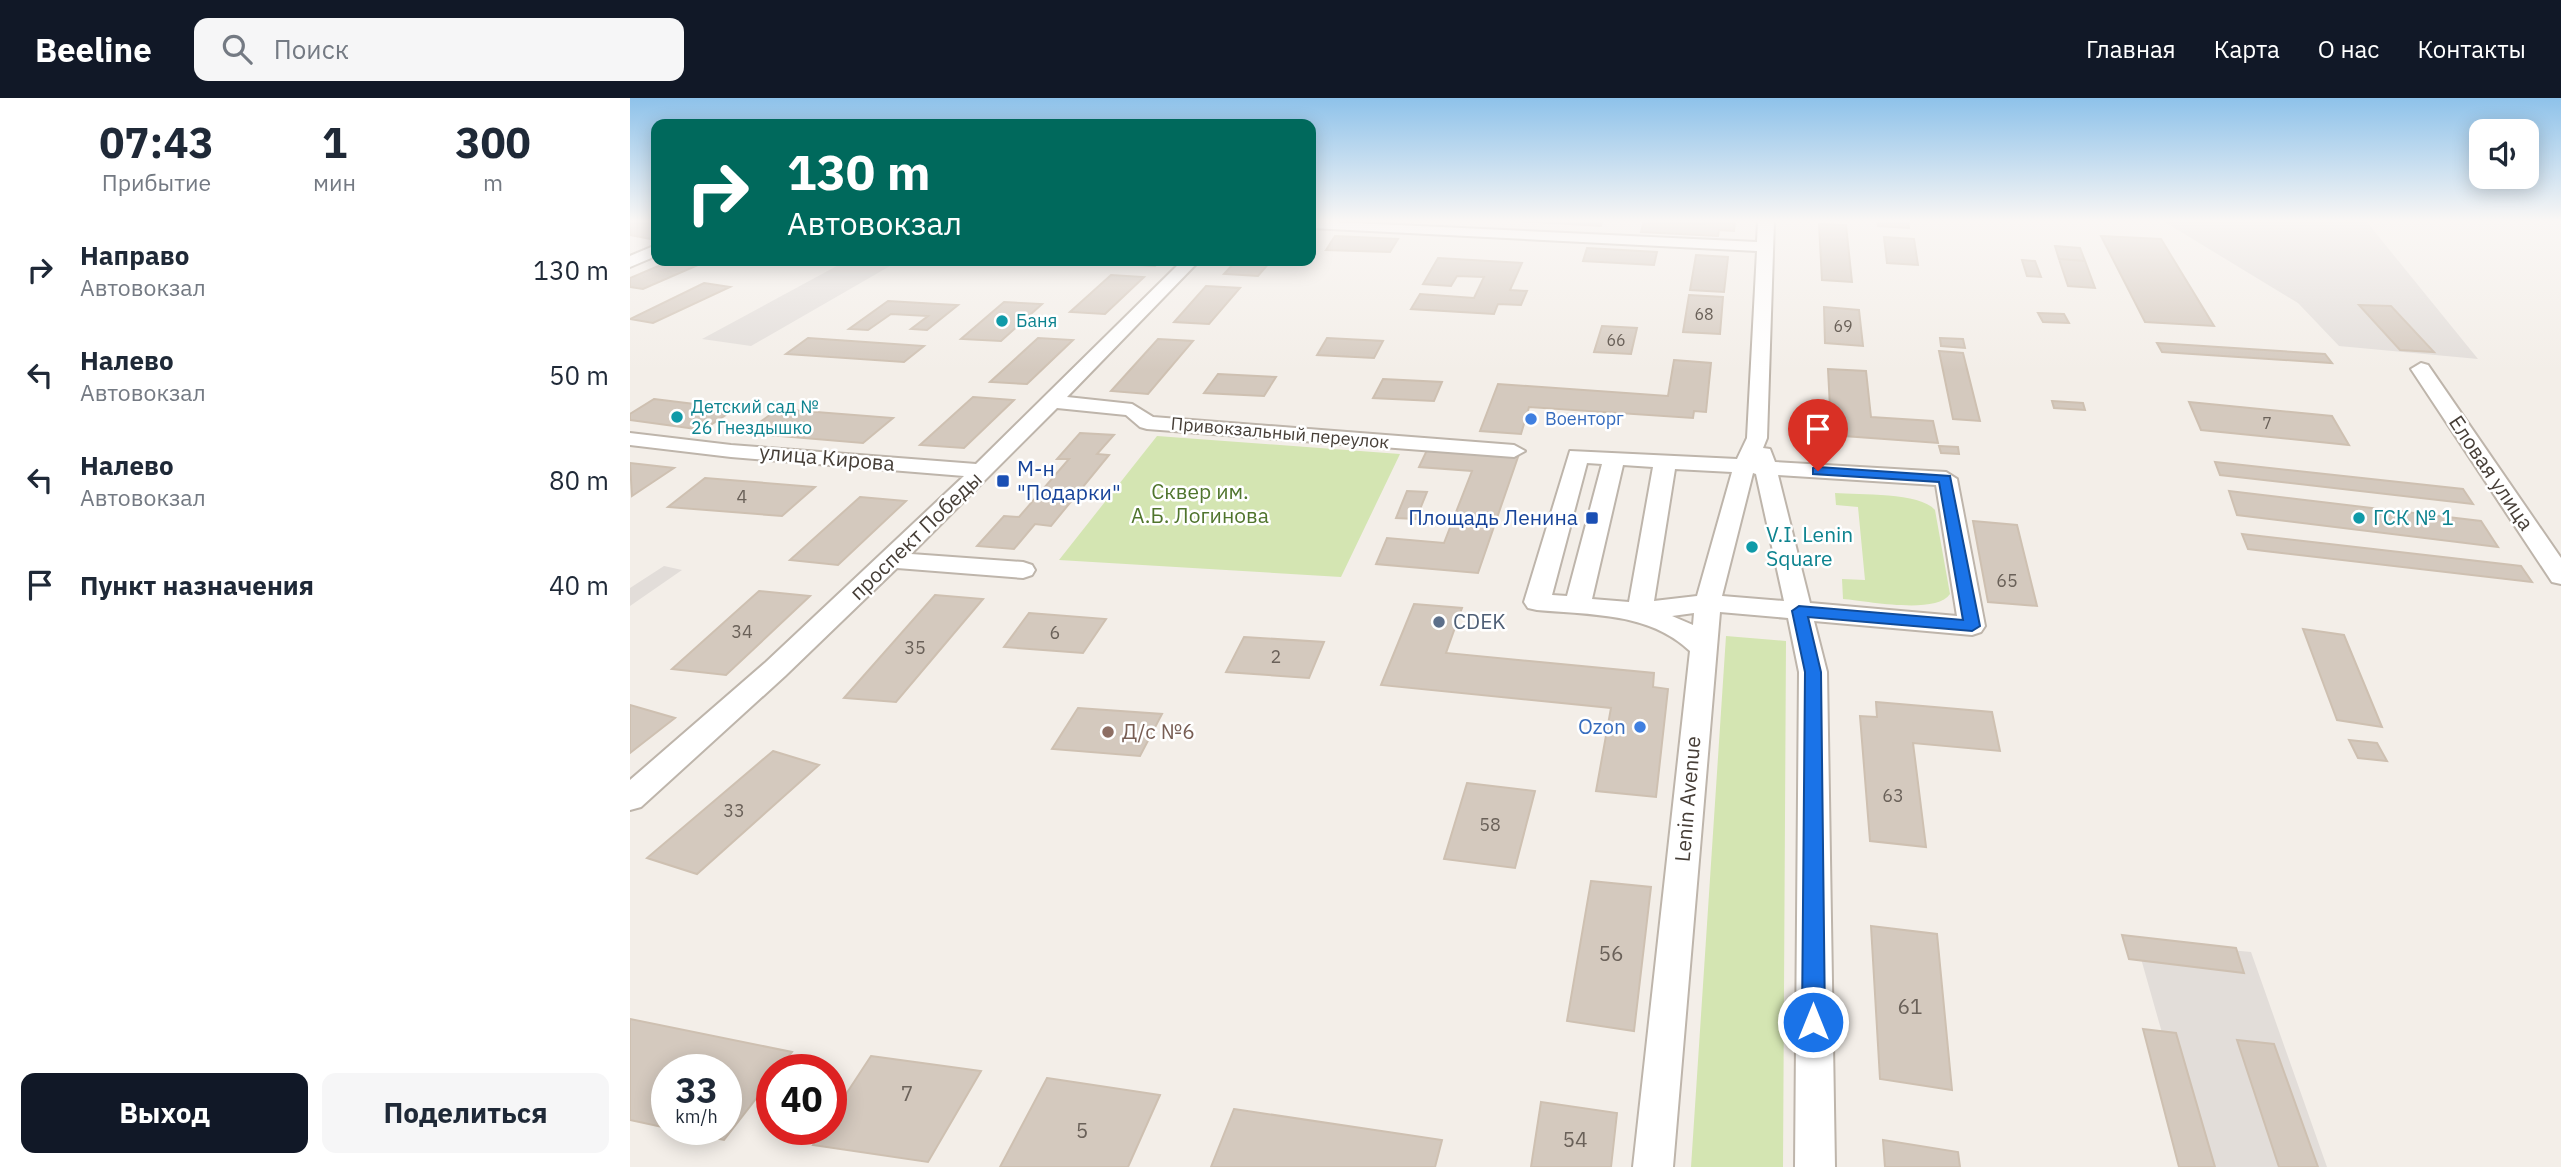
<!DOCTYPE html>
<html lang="ru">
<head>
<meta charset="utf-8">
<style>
  :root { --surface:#fff; --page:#f6f6f7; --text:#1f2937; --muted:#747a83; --accent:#111827 }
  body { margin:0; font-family:"IBM Plex Sans",sans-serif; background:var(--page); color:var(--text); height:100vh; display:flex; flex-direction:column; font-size:26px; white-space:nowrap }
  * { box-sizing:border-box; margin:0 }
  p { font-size:23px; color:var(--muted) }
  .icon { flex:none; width:38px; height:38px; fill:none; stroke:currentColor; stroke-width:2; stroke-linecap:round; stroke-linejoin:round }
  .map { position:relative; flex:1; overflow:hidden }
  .side { display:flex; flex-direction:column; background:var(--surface); width:630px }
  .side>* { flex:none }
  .top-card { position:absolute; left:21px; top:21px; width:665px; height:147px; border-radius:14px; box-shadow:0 4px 18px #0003; background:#00695c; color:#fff; overflow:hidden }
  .controls { position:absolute; left:1839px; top:21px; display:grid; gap:14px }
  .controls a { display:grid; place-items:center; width:70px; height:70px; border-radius:14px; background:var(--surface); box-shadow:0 4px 18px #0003; font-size:35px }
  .speed { position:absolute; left:21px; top:956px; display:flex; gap:14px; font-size:35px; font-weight:700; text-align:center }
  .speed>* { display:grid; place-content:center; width:91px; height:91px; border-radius:50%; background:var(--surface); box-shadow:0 4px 18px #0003; line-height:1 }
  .speed small { font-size:18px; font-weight:400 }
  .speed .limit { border:10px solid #d22; background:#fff; color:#111 }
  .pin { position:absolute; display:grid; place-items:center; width:60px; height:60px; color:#fff; margin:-72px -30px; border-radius:50% 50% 50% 0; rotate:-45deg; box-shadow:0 0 7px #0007 }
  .pin .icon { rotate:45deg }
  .me { position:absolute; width:77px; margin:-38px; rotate:0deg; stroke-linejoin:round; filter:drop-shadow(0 0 5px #0008) }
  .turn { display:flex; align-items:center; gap:24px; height:147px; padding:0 21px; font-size:32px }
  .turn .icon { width:91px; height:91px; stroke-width:2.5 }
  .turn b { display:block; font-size:49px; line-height:60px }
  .eta { display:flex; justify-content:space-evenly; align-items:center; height:119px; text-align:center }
  .eta b { font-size:42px; font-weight:700; line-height:49px }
  .action { display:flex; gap:14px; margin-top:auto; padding:14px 21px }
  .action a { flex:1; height:80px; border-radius:14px; background:var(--accent); color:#fff; font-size:28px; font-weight:700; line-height:80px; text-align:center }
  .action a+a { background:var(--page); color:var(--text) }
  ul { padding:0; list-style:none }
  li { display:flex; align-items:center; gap:21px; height:105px; padding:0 21px }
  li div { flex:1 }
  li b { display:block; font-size:26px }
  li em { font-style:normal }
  header { display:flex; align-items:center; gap:42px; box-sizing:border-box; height:98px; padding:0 35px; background:var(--accent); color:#fff }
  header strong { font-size:33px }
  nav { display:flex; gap:38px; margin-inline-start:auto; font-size:24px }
  .search { width:490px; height:63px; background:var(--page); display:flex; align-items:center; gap:18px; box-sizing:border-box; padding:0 24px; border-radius:14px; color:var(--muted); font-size:26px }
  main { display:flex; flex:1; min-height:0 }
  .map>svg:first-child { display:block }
  .industrial { fill:#e2ddd9 }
  .green { fill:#d4e5b2 }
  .building { fill:#d4c9be; stroke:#cec0b1; stroke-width:2 }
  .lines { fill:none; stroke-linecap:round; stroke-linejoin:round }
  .minor-casing { stroke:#beb5ab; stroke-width:4 }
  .minor { fill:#fff; fill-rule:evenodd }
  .route { fill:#1a73e8; stroke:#114b97; stroke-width:2 }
  .culture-dot { fill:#0f9aa8; stroke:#fff; stroke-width:2.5 }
  .shop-dot { fill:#3f7fe0; stroke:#fff; stroke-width:2.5 }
  .transit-dot { fill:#1a4fb4; stroke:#fff; stroke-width:2.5 }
  .service-dot { fill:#5c6f8a; stroke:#fff; stroke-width:2.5 }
  .education-dot { fill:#8d6e63; stroke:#fff; stroke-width:2.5 }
  .labels { text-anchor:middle; stroke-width:5; stroke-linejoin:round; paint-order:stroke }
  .far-number-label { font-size:16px; fill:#6a6159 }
  .far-culture-label { font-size:18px; fill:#0d838f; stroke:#fff; text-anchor:start }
  .far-shop-label { font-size:18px; fill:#366cbe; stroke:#fff; text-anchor:start }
  .far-street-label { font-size:18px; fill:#463e37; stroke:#fff }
  .number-label { font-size:18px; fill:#6a6159 }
  .street-label { font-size:21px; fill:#463e37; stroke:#fff }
  .transit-label { font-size:21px; fill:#164399; stroke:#fff; text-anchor:start }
  .park-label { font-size:21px; fill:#50752d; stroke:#fff }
  .culture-label { font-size:21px; fill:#0d838f; stroke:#fff; text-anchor:start }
  .service-label { font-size:21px; fill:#4e5e75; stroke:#fff; text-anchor:start }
  .shop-label { font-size:21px; fill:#366cbe; stroke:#fff; text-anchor:end }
  .education-label { font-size:21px; fill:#785e54; stroke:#fff; text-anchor:start }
  .near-number-label { font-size:21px; fill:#6a6159 }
</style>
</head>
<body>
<header>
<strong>Beeline</strong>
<div class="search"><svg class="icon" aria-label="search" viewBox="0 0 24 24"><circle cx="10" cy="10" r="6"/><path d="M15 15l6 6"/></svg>Поиск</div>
<nav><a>Главная</a><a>Карта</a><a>О нас</a><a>Контакты</a></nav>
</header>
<main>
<section class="side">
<div class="eta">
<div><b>07:43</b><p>Прибытие</p></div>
<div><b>1</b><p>мин</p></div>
<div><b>300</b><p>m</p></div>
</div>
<ul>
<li><svg class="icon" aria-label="right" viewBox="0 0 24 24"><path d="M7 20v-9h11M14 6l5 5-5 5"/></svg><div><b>Направо</b><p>Автовокзал</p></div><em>130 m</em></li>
<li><svg class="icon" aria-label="left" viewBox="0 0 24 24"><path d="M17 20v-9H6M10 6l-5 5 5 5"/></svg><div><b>Налево</b><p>Автовокзал</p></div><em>50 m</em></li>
<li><svg class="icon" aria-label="left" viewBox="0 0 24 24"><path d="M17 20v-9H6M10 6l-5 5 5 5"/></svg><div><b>Налево</b><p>Автовокзал</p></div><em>80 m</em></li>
<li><svg class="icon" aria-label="arrive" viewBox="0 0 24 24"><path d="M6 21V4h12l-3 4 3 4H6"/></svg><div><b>Пункт назначения</b></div><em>40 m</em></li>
</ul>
<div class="action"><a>Выход</a><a>Поделиться</a></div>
</section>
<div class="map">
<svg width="1931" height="1069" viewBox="0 0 1931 1069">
  <rect width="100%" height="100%" fill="#f3eee8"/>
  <path class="industrial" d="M1533,123H1736L1848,261L1709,248L1668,205Z
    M216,163L267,164L121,248L72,241Z
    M34,468L52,472L0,508V490Z
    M1506,843L1621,854L1697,1069H1570Z"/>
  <path class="green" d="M527,338L770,356L711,479L429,462Z
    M1205,395C1229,397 1290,394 1305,412L1320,496C1306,517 1237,503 1213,501L1212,481L1235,482L1228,409L1206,407Z
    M1096,538L1156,543L1153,1069H1061Z"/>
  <path class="building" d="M0,123H26V142L0,137Z
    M890,123H972L971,128Z
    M1014,123L1074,126V123H1105L1104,133L1089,132L1088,138L1011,134Z
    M1247,123H1278L1279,130L1248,128Z
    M1189,126L1216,127L1222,184L1192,182Z
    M705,138L768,141L760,154L696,152Z
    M1471,138L1531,141L1584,228L1515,224Z
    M1254,139L1284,141L1288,167L1257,165Z
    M1425,148L1450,150L1455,163L1429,161Z
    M957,150L1027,154L1024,167L953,163Z
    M1066,157L1098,159L1094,194L1060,192Z
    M808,160L892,165L880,192L897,193L891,207L868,206L864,216L781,211L790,196L844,200L854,179L827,178L821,188L793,186Z
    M1429,161L1455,163L1465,190L1438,188Z
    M1392,162L1405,163L1411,179L1397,178Z
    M40,163H77L13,191L0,189V180Z
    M493,163H531L525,168L489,166Z
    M606,163H641L628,178L594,176Z
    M481,177L514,179L475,216L440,214Z
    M74,185L100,189L23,225L0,221Z
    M576,188L610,190L579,226L544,224Z
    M1059,197L1093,199L1090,236L1053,234Z
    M258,203L308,206L328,207L297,232L281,231L298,218L261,216L238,232L219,231Z
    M374,204L412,206L371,243L331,241Z
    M1729,207L1761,208L1804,254L1770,252Z
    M1194,209L1229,212L1233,248L1195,245Z
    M1408,215L1434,216L1439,225L1413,224Z
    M972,228L1007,230L1001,256L964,254Z
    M178,240L294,248L274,264L156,256Z
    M408,240L443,242L397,286L360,284Z
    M697,240L753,243L744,260L687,257Z
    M1310,240L1333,241L1335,250L1311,248Z
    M528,241L563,243L518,296L481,293Z
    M1527,245L1695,256L1702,265L1532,254Z
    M1309,253L1333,255L1350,323L1323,321Z
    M1044,262L1081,265L1076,314L1064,313L1063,320L899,309L891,336L850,333L868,286L1038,298Z
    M1198,271L1236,273L1241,319L1303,323L1308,345L1214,338L1213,330L1201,329Z
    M588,276L646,279L634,298L574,295Z
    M753,281L812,284L804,303L743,300Z
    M343,299L384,302L334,350L290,347Z
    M24,301L105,311L73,332L0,322V316Z
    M1422,303L1453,305L1455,312L1424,310Z
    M1559,304L1702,318L1719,347L1571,332Z
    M148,311L263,320L233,345L115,335Z
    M450,335L484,337L467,356L479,357L421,428L405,426L384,451L347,448L374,418L389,419L439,361H427Z
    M1309,348L1328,349L1329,356L1311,355Z
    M797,352L888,359L848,475L746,466L757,440L814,445L842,373L789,369Z
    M1585,364L1833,391L1843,406L1590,377Z
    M0,365L44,370L2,398Z
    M75,380L185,389L152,418L38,409Z
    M777,393L797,394L786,421L766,420Z
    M1599,393L1851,423L1868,449L1607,417Z
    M230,399L276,403L208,467L160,462Z
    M1343,423L1387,427L1407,508L1358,504Z
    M1612,436L1891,468L1902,484L1618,451Z
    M129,493L180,498L96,577L42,571Z
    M305,497L353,501L266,604L214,600Z
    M784,506L832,510L816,555L1024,575L1023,589L1038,591L1026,699L966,693L981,610L751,587Z
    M399,515L476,521L453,555L374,549Z
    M1673,531L1714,537L1752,629L1707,622Z
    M614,539L694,544L679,580L596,574Z
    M1246,604L1362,614L1370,653L1283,645L1296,749L1240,743L1230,618L1247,619Z
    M0,607L45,620L0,655Z
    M448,610L532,616L510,658L422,651Z
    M1719,642L1747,645L1757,663L1728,660Z
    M143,653L189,667L67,776L17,760Z
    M837,685L905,693L885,770L814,761Z
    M961,783L1021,789L1004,933L937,923Z
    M1241,828L1307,836L1322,992L1250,981Z
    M1492,837L1606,850L1614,875L1499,861Z
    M0,921L162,954L149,971H142V980L94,1042L41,1031H96V971H37V1030L0,1022Z
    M1513,931L1546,935L1585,1069H1549Z
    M1607,942L1644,946L1688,1069H1649Z
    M241,958L351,973L298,1064L183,1047L194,1031H201V1019Z
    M417,980L530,997L498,1069H370Z
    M911,1004L987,1015L981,1069H901Z
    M604,1011L812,1042L805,1069H581Z
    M1253,1042L1328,1054L1330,1069H1255Z"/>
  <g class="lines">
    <defs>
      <path id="minor" d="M681,123L1127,144L1128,123H1144L1137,340L1133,350L1140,351L1145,364L1316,374L1327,381L1355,528L1351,534L1342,537L1184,523L1197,574L1205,1069H1165L1169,574L1158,520L1090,514L1043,1069H1003L1060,553C1019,514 960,517 907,512L898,510L894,504L940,353L1107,361L1117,340L1127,153L681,130ZM957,365L972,366L937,498L922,497ZM993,367L1023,369L999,504L962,501ZM1045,371L1102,374L1067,498L1024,503ZM1123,375L1126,376L1154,503L1092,498ZM1148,377L1306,387L1327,518L1180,505ZM1064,515L1063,527L1042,518Z
        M26,147V158L0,169V158Z
        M552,163H569L437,299L502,306L523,319L884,347L895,353L884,359L517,331L510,329L496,317L427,310L281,456L393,464L402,467L405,472L402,477L393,480L267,470L155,578L11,709L0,712V682L136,564L334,378L101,359L0,347V335L101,347L346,366Z
        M1791,265L1798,267L1931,460V486L1922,484L1781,271Z"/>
    </defs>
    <use href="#minor" class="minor-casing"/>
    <use href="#minor" class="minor"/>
  </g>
  <linearGradient id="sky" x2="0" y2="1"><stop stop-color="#8ec2ea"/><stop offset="0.45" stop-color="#faf7f5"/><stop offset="1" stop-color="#faf7f5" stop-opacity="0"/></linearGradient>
  <rect width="1931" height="273" fill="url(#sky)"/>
  <path class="route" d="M1188,369L1320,378L1350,528L1342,533L1178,519L1191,574L1195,924L1191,932L1183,935L1175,932L1172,924L1175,574L1162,513L1169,508L1333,522L1309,384L1183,376V370Z"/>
  <g class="culture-dot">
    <circle cx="372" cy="223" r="7"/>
    <circle cx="47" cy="319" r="7"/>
    <circle cx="1729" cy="420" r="7"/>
    <circle cx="1122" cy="449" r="7"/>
  </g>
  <g class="shop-dot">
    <circle cx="901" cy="321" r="7"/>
    <circle cx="1010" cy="629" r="7"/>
  </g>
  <g class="transit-dot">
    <rect x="366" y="376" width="14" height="14" rx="3.5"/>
    <rect x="955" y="413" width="14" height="14" rx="3.5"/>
  </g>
  <circle class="service-dot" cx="809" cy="524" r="7"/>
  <circle class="education-dot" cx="478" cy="634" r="7"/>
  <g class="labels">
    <g class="far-number-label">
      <text x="1074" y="222">68</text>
      <text x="1213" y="234">69</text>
      <text x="986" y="248">66</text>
      <text x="1637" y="331">7</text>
    </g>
    <g class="far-culture-label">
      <text x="386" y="229">Баня</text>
      <text x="61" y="315">Детский сад №<tspan x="61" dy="21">26 Гнездышко</tspan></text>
    </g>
    <g class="far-shop-label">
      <text x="915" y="327">Военторг</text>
    </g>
    <g class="far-street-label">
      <text transform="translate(650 335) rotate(5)" y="6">Привокзальный переулок</text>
    </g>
    <g class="number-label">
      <text x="112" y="405">4</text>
      <text x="1377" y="489">65</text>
      <text x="112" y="540">34</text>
      <text x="425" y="541">6</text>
      <text x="285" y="556">35</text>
      <text x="646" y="565">2</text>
      <text x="1263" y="704">63</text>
      <text x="104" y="719">33</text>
      <text x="860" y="733">58</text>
    </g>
    <g class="street-label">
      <text transform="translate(197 360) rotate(5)" y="7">улица Кирова</text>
      <text transform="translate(1861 375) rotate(56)" y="7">Еловая улица</text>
      <text transform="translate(286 438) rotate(-44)" y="7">проспект Победы</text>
      <text transform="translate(1058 701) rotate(-85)" y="7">Lenin Avenue</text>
    </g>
    <g class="transit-label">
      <text x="387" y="378">М-н<tspan x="387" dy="24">"Подарки"</tspan></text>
      <text x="948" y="427" text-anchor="end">Площадь Ленина</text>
    </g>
    <g class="park-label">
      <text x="570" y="401">Сквер им.<tspan x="570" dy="24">А.Б. Логинова</tspan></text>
    </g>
    <g class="culture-label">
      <text x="1743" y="427">ГСК № 1</text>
      <text x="1136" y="444">V.I. Lenin<tspan x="1136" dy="24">Square</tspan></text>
    </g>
    <g class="service-label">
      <text x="823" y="531">CDEK</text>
    </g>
    <g class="shop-label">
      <text x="996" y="636">Ozon</text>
    </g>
    <g class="education-label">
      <text x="492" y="641">Д/с №6</text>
    </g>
    <g class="near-number-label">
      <text x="981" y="863">56</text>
      <text x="1280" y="916">61</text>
      <text x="277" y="1003">7</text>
      <text x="452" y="1040">5</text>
      <text x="945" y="1049">54</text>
    </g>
  </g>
</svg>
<div class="controls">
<a><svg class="icon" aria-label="sound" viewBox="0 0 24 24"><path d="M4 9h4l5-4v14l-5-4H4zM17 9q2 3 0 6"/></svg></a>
</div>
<div class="speed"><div>33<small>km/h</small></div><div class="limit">40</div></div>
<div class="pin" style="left:1188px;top:373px;background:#d93025"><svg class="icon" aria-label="arrive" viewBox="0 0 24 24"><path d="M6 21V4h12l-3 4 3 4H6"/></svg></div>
<svg class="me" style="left:1183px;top:924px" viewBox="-20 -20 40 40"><circle r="17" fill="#1a73e8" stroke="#fff" stroke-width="3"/><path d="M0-11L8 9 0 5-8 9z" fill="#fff"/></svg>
<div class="top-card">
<div class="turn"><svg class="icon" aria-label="right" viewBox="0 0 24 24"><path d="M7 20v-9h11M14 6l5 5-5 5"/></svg><div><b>130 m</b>Автовокзал</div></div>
</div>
</div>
</main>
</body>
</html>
